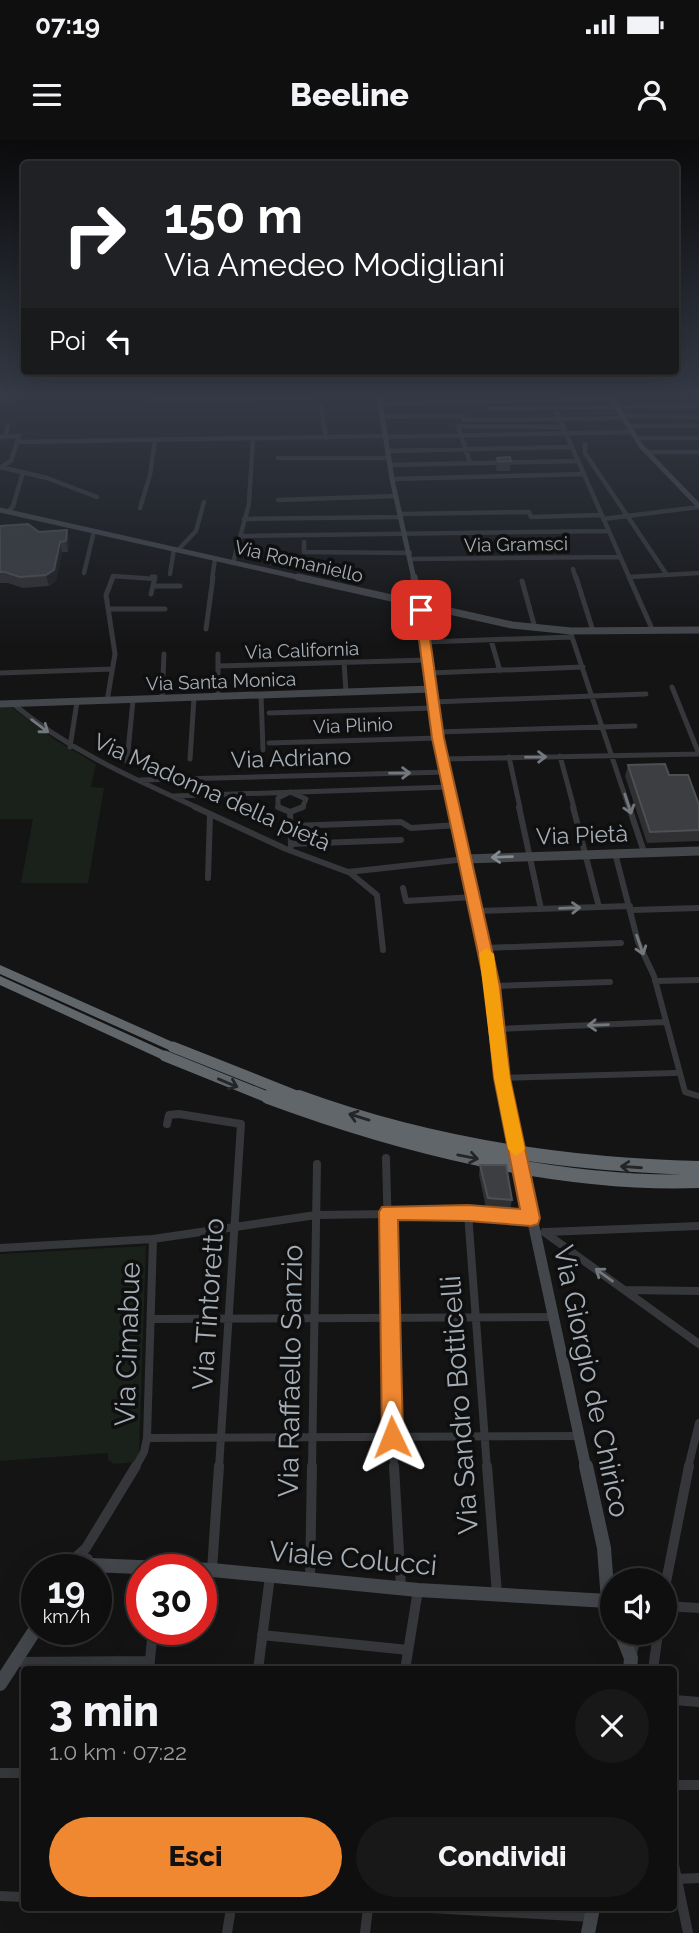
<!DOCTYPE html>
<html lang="it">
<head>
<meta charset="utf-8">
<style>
  :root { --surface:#0f0f10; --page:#181819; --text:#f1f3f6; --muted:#9b9c9f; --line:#2f2f30; --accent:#f08731 }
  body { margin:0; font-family:Raleway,sans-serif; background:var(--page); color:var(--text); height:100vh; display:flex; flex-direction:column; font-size:26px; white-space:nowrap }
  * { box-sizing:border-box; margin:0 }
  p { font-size:23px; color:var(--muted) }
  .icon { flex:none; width:38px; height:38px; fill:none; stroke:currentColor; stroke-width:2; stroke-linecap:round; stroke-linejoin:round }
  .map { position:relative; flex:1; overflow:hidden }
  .panel { position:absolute; left:21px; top:1526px; width:656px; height:245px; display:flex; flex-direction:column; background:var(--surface); border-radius:7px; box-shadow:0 7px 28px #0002,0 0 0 2px var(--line) }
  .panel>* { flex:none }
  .banner { position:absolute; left:21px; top:21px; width:658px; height:214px; border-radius:7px; box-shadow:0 7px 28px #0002,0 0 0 2px var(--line); background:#202124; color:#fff; overflow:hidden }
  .controls { position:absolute; left:600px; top:1428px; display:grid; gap:14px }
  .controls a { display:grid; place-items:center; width:77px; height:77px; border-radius:50%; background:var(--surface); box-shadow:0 7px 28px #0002,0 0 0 2px var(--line); font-size:35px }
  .speed { position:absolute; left:21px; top:1414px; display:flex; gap:14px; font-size:35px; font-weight:700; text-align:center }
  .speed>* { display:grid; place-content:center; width:91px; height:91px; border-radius:50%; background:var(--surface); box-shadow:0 7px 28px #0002,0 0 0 2px var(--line); line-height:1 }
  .speed small { font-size:18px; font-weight:400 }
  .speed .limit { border:10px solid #d22; background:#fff; color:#111 }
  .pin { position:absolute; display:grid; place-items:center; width:60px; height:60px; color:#fff; margin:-30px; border-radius:14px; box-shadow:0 4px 10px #0006 }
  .me { position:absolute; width:77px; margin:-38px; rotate:358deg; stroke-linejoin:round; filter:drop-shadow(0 0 5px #0008) }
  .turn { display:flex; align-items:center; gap:24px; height:147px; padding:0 28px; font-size:32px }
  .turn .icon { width:91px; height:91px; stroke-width:2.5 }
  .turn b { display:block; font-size:49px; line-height:60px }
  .then { display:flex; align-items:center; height:66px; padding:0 28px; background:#0003; gap:14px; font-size:26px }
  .round { display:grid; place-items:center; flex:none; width:74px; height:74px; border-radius:37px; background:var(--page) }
  .headline { display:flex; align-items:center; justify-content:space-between; height:119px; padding:0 28px }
  h1 { font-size:42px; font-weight:800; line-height:52px }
  .primary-button { display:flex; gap:14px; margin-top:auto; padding:14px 28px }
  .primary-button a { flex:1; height:80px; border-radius:42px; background:var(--accent); color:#111; font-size:28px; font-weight:800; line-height:80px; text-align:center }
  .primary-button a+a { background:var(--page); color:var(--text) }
  .status { display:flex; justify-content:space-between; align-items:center; height:49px; padding:0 35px; background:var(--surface); direction:ltr }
  .status svg { height:19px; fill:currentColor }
  header { display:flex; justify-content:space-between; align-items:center; height:91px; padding:0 28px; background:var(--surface); font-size:32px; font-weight:800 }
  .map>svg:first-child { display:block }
  .green { fill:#1a201a }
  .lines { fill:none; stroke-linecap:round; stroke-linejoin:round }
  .street-far4 { stroke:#35373a; stroke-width:4.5 }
  .street-far3 { stroke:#35373a; stroke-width:5 }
  .street-far2 { stroke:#35373a; stroke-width:6 }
  .street-far1 { stroke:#35373a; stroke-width:8 }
  .street { stroke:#35373a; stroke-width:10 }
  .secondary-far4 { stroke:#43464a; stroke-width:5 }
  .secondary-far3 { stroke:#43464a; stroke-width:7 }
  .secondary-far2 { stroke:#43464a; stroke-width:9 }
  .secondary-far1 { stroke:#43464a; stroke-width:11 }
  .secondary { stroke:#43464a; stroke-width:14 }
  .highway { fill:#61666b; fill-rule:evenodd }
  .highway-bridge-far1 { stroke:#61666b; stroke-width:11 }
  .highway-bridge { stroke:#61666b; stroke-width:14 }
  .wall { fill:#303033 }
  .shaded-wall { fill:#1f1f21 }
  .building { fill:#3c3e41; stroke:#4d5053; stroke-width:2 }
  .oneway { stroke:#73787e }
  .oneway2 { stroke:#838a90 }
  .oneway3 { stroke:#242527 }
  .route { fill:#f08731; stroke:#9c5820; stroke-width:2 }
  .slow { fill:#f59e0b }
  .labels { text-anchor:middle; stroke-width:7; stroke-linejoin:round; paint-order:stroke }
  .far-street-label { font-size:19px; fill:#a5aeb6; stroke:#0f0f10 }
  .street-label { font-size:23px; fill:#a5aeb6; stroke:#0f0f10 }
  .near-street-label { font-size:28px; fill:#a5aeb6; stroke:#0f0f10 }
</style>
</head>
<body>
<div class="status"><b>07:19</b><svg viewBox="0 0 49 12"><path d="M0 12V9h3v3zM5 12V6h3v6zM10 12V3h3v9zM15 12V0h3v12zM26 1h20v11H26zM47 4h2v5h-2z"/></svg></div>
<header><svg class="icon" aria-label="menu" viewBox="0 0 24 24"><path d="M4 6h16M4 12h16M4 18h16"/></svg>Beeline<svg class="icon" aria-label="person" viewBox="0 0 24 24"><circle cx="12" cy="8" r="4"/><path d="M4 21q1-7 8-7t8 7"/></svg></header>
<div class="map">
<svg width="699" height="1793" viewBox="0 0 699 1793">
  <rect width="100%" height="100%" fill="#141415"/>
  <path class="green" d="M10,566L57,601L96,624L91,647L104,648L88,743H21L33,679H0V567Z
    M146,1106L139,1313L136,1322L114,1324L108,1320V1313L0,1321V1114Z"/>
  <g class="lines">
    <path class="street-far4" d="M149,256L152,259L379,257
      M380,264L611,259
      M321,265L326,298
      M489,268L699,266
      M557,273L630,439
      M622,276L699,277
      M382,277L463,276
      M464,280L623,278
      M628,286H699
      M0,297L19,296L11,321L1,327
      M5,297L8,286
      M385,297L632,292
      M636,298H699
      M17,302L385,296
      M585,304V313L667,435
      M388,311L571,307
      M647,312H699
      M278,318H389
      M470,323L458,286L562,287
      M390,325L577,321
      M0,327L47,338L97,357
      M392,339L583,334
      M278,360L396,356
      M249,362L253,299
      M140,368L150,335L155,300
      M8,372L13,366L23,332
      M401,374L529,372L531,377L601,375
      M244,379L401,377
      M603,379L699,367
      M240,396L608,391
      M304,402V412L410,413
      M178,410L196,391L204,362
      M412,419L620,417
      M233,423L249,364
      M573,429L576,439
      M84,433L94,391
      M170,434L174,409
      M629,437L699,433
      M112,439L113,436L155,439
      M212,439L215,419"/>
    <path class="street-far3" d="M576,437L593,491
      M629,437L653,491
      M522,441L535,488
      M153,446H180
      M151,454L155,437H152
      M108,469H165
      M206,489L213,437
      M570,491L629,668
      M491,500L500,531
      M426,502L572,497
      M218,514V557
      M344,522L346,552
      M218,526L428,520
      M0,533L112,529
      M430,533L583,527
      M672,547L699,614
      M261,555L263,610
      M162,559L164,514
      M107,561L115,514L106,455L113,437
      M433,562L646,554
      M12,563C68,610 132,638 198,668
      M269,573L434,568
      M437,592L635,586
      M269,603L438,598
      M70,607L77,562
      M560,616L574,668
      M509,617L520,668
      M190,619L194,558
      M443,619L699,614
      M127,622L133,560
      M140,640L447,632
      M174,656L449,647
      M281,668L278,667V658L290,652L306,659L302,668"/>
    <path class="street-far2" d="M195,667L286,709L348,732L466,719
      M278,667L290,672L303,667
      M519,667L541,769
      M573,667L599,767
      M629,667L644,712
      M290,672L291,706
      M291,686L401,682L411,688L458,685
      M291,704L401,700
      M615,713L638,802L654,836L685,952L699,956
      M349,732L377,755L383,810
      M208,738L210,675
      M403,748L406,761L474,757
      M632,770L699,768
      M477,771L630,766
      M485,808L621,803
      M655,841L699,840
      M493,846L610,842
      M497,889L666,882
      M502,938L675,933"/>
    <path class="street-far1" d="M167,984L169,975L179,974L241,984L219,1328
      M386,1018L394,1328
      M468,1073L487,1328
      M544,1092L699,1204
      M546,1092L699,1086
      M0,1108L153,1099L316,1075L468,1073L531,1078
      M625,1150L699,1151
      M151,1179L554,1177
      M147,1298L579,1296
      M135,1328L144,1312L147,1298L153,1099
      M312,1328L317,1024
      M688,1328L699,1283"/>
    <path class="street" d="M394,1326L401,1447
      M487,1326L497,1454
      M76,1417L86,1408L136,1326
      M70,1430L72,1420L80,1415L88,1419L89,1428
      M212,1430L219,1326
      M310,1440L312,1326
      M665,1447L689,1326
      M665,1466L699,1468
      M262,1495L408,1510
      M632,1514L637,1493
      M14,1522L150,1521
      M149,1530L153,1489
      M258,1530L270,1436
      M405,1530L418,1450
      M653,1530L658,1493
      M674,1560L699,1562
      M0,1633H24
      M674,1645H699
      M674,1725L688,1793
      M677,1739L699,1738
      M0,1756L24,1757
      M431,1768L591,1777
      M227,1793L231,1768
      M365,1793L368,1768"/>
    <path class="secondary-far4" d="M379,256L392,339L414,439
      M610,256L641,306L699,366
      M0,370L306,439"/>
    <path class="secondary-far3" d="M298,437L512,485L571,491L699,490
      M414,437L421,469
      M415,464L426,502L438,598L454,668
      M0,564L432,549"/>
    <path class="secondary-far2" d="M453,667L493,846L506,959
      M466,719L699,711"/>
    <path class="secondary-far1" d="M506,957L586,1328"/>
    <path class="secondary" d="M586,1326L604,1408L608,1461L612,1471
      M90,1425L212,1430L418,1450L608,1461
      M621,1493L631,1518L630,1530
      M0,1544L37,1487
      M588,1793L593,1768"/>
    <path class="highway" d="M0,825L177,904L179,907L177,910H169L0,834Z
      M0,836L169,913L171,916L169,919H161L0,845Z"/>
    <path class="highway-bridge-far1" d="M173,907L304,959
      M165,916L272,959"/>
    <path class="highway-bridge" d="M268,957C400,1006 557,1046 699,1041
      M299,957C428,1004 561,1025 699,1028"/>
  </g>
  <path class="wall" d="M497,318L511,321L510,331H497L496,328Z
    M0,386L39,392L67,390L69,401L68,412H62L56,441L49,446L23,448L8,443H0Z
    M628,625L669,635L699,665V701L647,703L625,636Z
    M480,1025L512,1060L510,1070L486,1068L479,1035Z"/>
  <path class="shaded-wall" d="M67,390L69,401L68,412L66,401Z
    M60,402L62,412L56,441L49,446L46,435Z"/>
  <path class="building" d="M510,317L511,321L498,322L497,318Z
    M28,384L39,392L67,390L66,401L60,402L54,430L46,435L20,437L5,432H0V386Z
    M665,624L669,635H688L699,665V690L650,692L628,625Z
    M480,1025H506L512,1060L488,1058Z"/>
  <defs><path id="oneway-shaft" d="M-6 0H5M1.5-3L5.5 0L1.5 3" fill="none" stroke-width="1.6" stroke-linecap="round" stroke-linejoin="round" transform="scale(1.75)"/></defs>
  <g class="oneway">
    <use href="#oneway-shaft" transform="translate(40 586) rotate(37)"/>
    <use href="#oneway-shaft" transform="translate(536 617) rotate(-1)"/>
    <use href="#oneway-shaft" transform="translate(400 633) rotate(-1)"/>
    <use href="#oneway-shaft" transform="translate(628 664) rotate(72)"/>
    <use href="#oneway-shaft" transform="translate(570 768) rotate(-2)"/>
    <use href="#oneway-shaft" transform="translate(640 805) rotate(71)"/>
    <use href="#oneway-shaft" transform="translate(598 885) rotate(178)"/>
    <use href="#oneway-shaft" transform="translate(604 1135) rotate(-144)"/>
  </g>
  <use class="oneway2" href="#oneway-shaft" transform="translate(502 717) rotate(178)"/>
  <g class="oneway3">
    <use href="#oneway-shaft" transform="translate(228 943) rotate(23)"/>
    <use href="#oneway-shaft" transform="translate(359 977) rotate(-163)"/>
    <use href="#oneway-shaft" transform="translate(468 1017) rotate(11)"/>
    <use href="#oneway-shaft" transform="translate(631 1027) rotate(-176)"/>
  </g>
  <linearGradient id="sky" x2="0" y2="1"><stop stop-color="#0b0b0c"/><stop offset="0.5" stop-color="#343a46"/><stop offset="1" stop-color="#343a46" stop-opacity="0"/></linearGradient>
  <rect width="699" height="507" fill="url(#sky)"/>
  <path class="route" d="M421,466L426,470L444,598L500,846L510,938L540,1078L538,1084L531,1086L468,1081L398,1080L403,1297L400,1304L392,1307L385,1304L382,1297L379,1072L382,1067L468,1065L520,1069L494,938L485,846L432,598L415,470Z"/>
  <path class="slow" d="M486,808L494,814L510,938L525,1009L516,1016L508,1009L494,938L479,814Z"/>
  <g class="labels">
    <g class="far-street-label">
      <text transform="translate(516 404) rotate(-1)" y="7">Via Gramsci</text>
      <text transform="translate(299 421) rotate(13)" y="7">Via Romaniello</text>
      <text transform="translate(302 510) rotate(-2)" y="7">Via California</text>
      <text transform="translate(221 541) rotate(-2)" y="7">Via Santa Monica</text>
      <text transform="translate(353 585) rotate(-2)" y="7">Via Plinio</text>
    </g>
    <g class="street-label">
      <text transform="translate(291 618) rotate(-2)" y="8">Via Adriano</text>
      <text transform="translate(212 652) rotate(24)" y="8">Via Madonna della pietà</text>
      <text transform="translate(582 695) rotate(-2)" y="8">Via Pietà</text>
    </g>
    <g class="near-street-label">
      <text transform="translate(208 1164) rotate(-86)" y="10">Via Tintoretto</text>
      <text transform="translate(127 1204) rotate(-88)" y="10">Via Cimabue</text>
      <text transform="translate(290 1231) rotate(-89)" y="10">Via Raffaello Sanzio</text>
      <text transform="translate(592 1241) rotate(78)" y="10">Via Giorgio de Chirico</text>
      <text transform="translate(459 1265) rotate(-94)" y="10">Via Sandro Botticelli</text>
      <text transform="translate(353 1418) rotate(5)" y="10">Viale Colucci</text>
    </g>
  </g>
</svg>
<div class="controls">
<a><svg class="icon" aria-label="sound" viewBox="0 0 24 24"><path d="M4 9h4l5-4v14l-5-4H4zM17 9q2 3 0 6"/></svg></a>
</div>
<div class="speed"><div>19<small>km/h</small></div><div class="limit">30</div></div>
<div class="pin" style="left:421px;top:470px;background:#d93025"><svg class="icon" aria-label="arrive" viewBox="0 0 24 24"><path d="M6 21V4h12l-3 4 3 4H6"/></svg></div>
<svg class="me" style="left:392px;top:1297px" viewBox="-20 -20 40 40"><path d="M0-17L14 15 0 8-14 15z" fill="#f08731" stroke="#fff" stroke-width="4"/></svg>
<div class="banner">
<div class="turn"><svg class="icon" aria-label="right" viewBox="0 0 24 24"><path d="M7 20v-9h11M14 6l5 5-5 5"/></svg><div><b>150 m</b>Via Amedeo Modigliani</div></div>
<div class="then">Poi<svg class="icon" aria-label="left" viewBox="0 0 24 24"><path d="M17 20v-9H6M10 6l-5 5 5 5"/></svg></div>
</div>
<section class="panel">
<div class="headline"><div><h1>3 min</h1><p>1.0 km · 07:22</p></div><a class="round"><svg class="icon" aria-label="close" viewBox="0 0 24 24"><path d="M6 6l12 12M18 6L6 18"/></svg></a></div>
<div class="primary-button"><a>Esci</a><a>Condividi</a></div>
</section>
</div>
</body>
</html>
